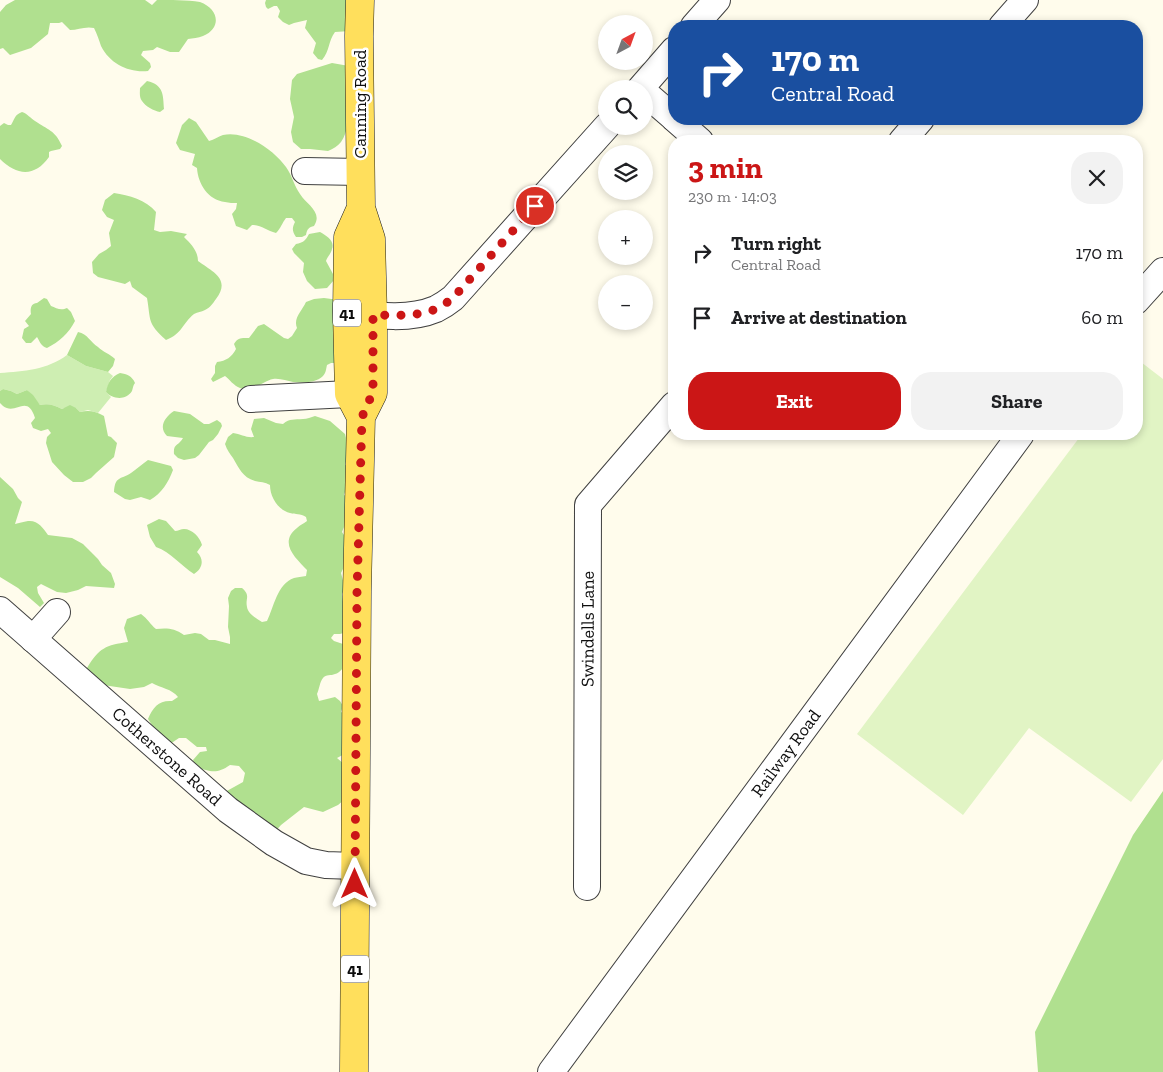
<!DOCTYPE html>
<html lang="en">
<head>
<meta charset="utf-8">
<style>
  :root { --surface:#fff; --page:#f2f2f2; --text:#202124; --muted:#757577; --accent:#cb1616 }
  body { margin:0; font-family:"Zilla Slab",serif; background:var(--page); color:var(--text); height:100vh; display:flex; flex-direction:column; font-size:19px; white-space:nowrap }
  * { box-sizing:border-box; margin:0 }
  p { font-size:16px; color:var(--muted) }
  .icon { flex:none; width:28px; height:28px; fill:none; stroke:currentColor; stroke-width:2; stroke-linecap:round; stroke-linejoin:round }
  .map { position:relative; flex:1; overflow:hidden }
  .side { position:absolute; left:668px; top:135px; width:475px; height:305px; display:flex; flex-direction:column; background:var(--surface); border-radius:20px; box-shadow:0 2px 8px #0003 }
  .side>* { flex:none }
  .top-card { position:absolute; left:668px; top:20px; width:475px; height:105px; border-radius:20px; box-shadow:0 2px 8px #0003; background:#1a4fa0; color:#fff; overflow:hidden }
  .needle { width:32px; rotate:41deg }
  .tools { position:absolute; left:598px; top:15px; display:grid; gap:10px }
  .tools a { display:grid; place-items:center; width:55px; height:55px; border-radius:50%; background:var(--surface); box-shadow:0 2px 8px #0003; font-size:25px }
  .pin { position:absolute; display:grid; place-items:center; width:42px; height:42px; color:#fff; margin:-21px; border:2px solid #fff; border-radius:50%; box-shadow:0 1px 5px #0007 }
  .me { position:absolute; width:55px; margin:-28px; rotate:0deg; stroke-linejoin:round; filter:drop-shadow(0 0 4px #0008) }
  .turn { display:flex; align-items:center; gap:18px; height:105px; padding:0 20px; font-size:22px }
  .turn .icon { width:65px; height:65px; stroke-width:2.5 }
  .turn b { display:block; font-size:35px; line-height:42px }
  .round { display:grid; place-items:center; flex:none; width:52px; height:52px; border-radius:20px; background:var(--page) }
  .overview { display:flex; align-items:center; justify-content:space-between; height:85px; padding:0 20px }
  h1 { font-size:30px; font-weight:700; line-height:38px; color:var(--accent) }
  .action { display:flex; gap:10px; margin-top:auto; padding:10px 20px }
  .action a { flex:1; height:58px; border-radius:20px; background:var(--accent); color:#fff; font-size:20px; font-weight:700; line-height:58px; text-align:center }
  .action a+a { background:var(--page); color:var(--text) }
  ul { padding:0; list-style:none }
  li { display:flex; align-items:center; gap:15px; height:65px; padding:0 20px }
  li div { flex:1 }
  li b { display:block; font-size:19px }
  li em { font-style:normal }
  .map>svg:first-child { display:block }
  .green { fill:#ceeeb2 }
  .forest { fill:#b0e08f }
  .pitch { fill:#e1f4c4 }
  .lines { fill:none; stroke-linecap:round; stroke-linejoin:round }
  .minor-casing { stroke:#404040; stroke-width:28 }
  .major-casing { stroke:#1e1e1e; stroke-width:29 }
  .minor { stroke:#fff; stroke-width:26 }
  .major { stroke:#ffdf5c; stroke-width:28 }
  .route { stroke:#cb1616; stroke-width:9; stroke-dasharray:0 16.2 }
  .labels { text-anchor:middle; stroke-width:5; stroke-linejoin:round; paint-order:stroke }
  .shield { fill:#fff; stroke:#565656; stroke-width:1 }
  .shield-label { font-size:16px; font-weight:bold; fill:#0d0d0d }
  .street-label { font-size:18px; fill:#0d0d0d; stroke:#fff }
</style>
</head>
<body>
<div class="map">
<svg width="1163" height="1072" viewBox="0 0 1163 1072">
  <rect width="100%" height="100%" fill="#fffcec"/>
  <path class="green" d="M67,355L86,366L108,372L113,376L110,380L106,392L111,397L98,413L88,410L80,412L76,408H64L62,409C54,405 48,403 40,405L27,390L17,394L11,391L3,389L0,391V373C24,371 47,370 67,355Z"/>
  <path class="forest" d="M15,0H145L152,5L157,0C170,0 187,0 200,2C219,9 222,28 203,36C198,38 193,38 188,39L179,52H170L157,47L153,50L143,51L141,55L150,63L151,67L148,71C129,73 110,64 101,46C99,40 97,34 94,28C85,26 78,30 70,30L62,22L59,23H50L48,34L31,48L10,55L3,48L0,49V12L6,5Z
    M266,0H365L351,31L335,32C328,41 330,51 322,60L318,59L313,53L316,43L305,28L307,20L294,23L289,25L283,22L278,17L280,11L277,6H274L268,9L266,7L265,3Z
    M332,63L349,66C349,87 353,125 341,142C338,146 333,149 328,151L310,149H301L293,142L291,132L294,117L290,99L292,80L297,74Z
    M147,81C164,85 163,95 164,109L160,112C154,111 145,106 142,101C139,97 140,92 140,88Z
    M22,112C28,114 30,118 35,121C48,130 55,130 62,146L60,149L51,151L49,152V157C35,177 17,176 0,159V126L4,123L8,125H11C15,119 14,115 22,112Z
    M189,118L196,122L209,141C214,140 219,136 223,135C245,130 274,150 286,167C292,175 294,186 300,194C307,205 323,212 314,226C309,227 307,229 306,235L302,237H296C292,231 292,228 295,222L292,218H286C282,223 281,228 276,233C267,231 261,225 252,225L247,230L236,226L232,214L236,209L237,203C233,203 229,203 225,202C208,200 198,184 197,168L192,165L195,154L180,150L176,143L182,125Z
    M114,193C129,195 146,200 156,212L154,230L160,232L171,231L187,234L184,237C191,244 198,251 198,261C213,272 231,279 216,299C213,303 210,308 205,310C201,312 198,312 194,314C182,324 182,334 166,340C147,323 151,321 147,298L132,287L130,281L125,284L98,277L93,273L92,262L99,254L106,250L111,246L109,233L114,220L107,217L102,210L105,200Z
    M320,232C327,236 335,241 332,249C331,254 327,257 326,261L333,274L334,280L327,288L315,289L307,281L303,272L304,263L294,253L292,249L296,244C303,243 306,240 309,234Z
    M44,298L47,299L51,306C56,308 61,311 67,308L71,312L75,321C69,333 59,342 47,348C41,346 40,342 37,337L31,343H26L22,338L24,329L29,326L25,321L31,314C30,309 31,303 37,303Z
    M324,298L339,300L336,363H331L327,365C326,369 326,373 323,376C316,383 302,383 293,382C287,381 280,378 273,379C263,381 252,393 240,388C234,386 229,379 225,376L213,382L211,379L215,373V366L217,362C226,361 232,357 236,349L234,344C238,337 242,338 249,338L258,326L264,324L284,338L288,339L292,336L297,328C293,318 302,311 306,302L314,299Z
    M78,332C88,334 90,342 98,347C103,352 110,354 115,359L113,366L108,372L86,366L67,355Z
    M120,373C127,374 132,376 135,383C133,385 133,388 132,391C126,401 112,399 106,392C108,382 111,377 120,373Z
    M3,389L11,391L17,394L27,390L33,395L40,405C48,403 54,405 62,409L70,405L76,408L80,412C89,410 95,411 104,416L108,436L111,437L117,443L114,457L96,473L91,478L83,482H73L64,475L52,462L46,443L47,437L51,433L48,429L41,431L33,428L31,423L35,418C27,393 16,416 3,406C2,405 1,404 0,403C0,400 0,394 0,391Z
    M174,411L190,414L204,424H209L217,420L221,423L222,426L218,434L213,440L209,442L199,455L195,458L184,460L178,458L174,454C173,443 179,446 183,438L167,436C158,427 165,417 174,411Z
    M315,416L330,421L345,434L349,450L345,465L355,467V493L345,492L344,495L357,501L364,518L344,527L342,532L344,535L358,537L354,566L343,569L341,573L345,588L342,594L343,602L347,605L354,630L340,634H334L331,638L334,641L349,646L348,664C343,667 340,673 335,674C331,676 326,674 323,678C320,681 319,690 317,694L319,701L335,697L340,701L343,706L341,712L354,718L352,750L337,758L352,771L350,795L338,805L323,812L304,807L281,825L274,833L225,792L243,782L245,773L239,766L230,765C217,774 211,772 196,767L193,760L200,752L207,751L206,747H197L186,738H179L170,744L162,740L148,719C153,707 159,700 172,701L178,697C172,689 161,688 152,683L144,687L130,689L103,685L91,678L87,668C99,648 106,645 128,642L124,628L127,619L141,614C148,619 150,624 156,629C167,628 174,628 184,635L195,633L201,634L209,640H215L230,644V637L228,627L229,606L228,598L231,591L235,588H242C251,596 245,598 247,607C248,614 256,618 262,622L267,621C274,607 277,584 294,578C297,577 302,577 306,576L307,570C296,558 278,543 297,528C300,525 303,524 307,521L306,517C300,513 296,515 290,513C278,510 270,497 270,485C265,482 260,482 255,481C242,477 239,468 233,458C230,454 227,450 225,444L228,437L233,433C241,434 246,438 254,437L251,429L254,419L264,418L276,423L283,424C290,418 294,420 303,419C307,419 311,417 315,416Z
    M148,460L171,466L173,470C168,483 162,493 150,500L141,497L130,500L125,499L114,492C115,476 120,480 131,473C137,469 142,464 148,460Z
    M0,477L13,489L18,498L22,502L15,524C19,523 23,522 28,521C38,520 43,528 48,535L72,538L83,544L98,559L102,565L111,573L115,584L114,588L86,586L78,590L66,593L57,592L41,584L37,587L38,593L44,603L40,607L18,588L0,577Z
    M159,519L166,521L175,531C178,531 181,529 184,529C192,529 200,537 202,545L197,552C205,560 202,569 194,574C181,566 171,552 156,547L150,537L147,525Z
    M1163,791V1072H1038L1035,1032L1133,835Z"/>
  <path class="pitch" d="M1137,359L1163,379V759L1131,802L1029,728L963,815L857,734L1082,434H1136V361Z"/>
  <g class="lines">
    <defs>
      <g id="minor">
        <path d="M694,26L717,0"/>
        <path d="M1002,26L1025,0"/>
        <path d="M640,89L674,50"/>
        <path d="M644,92L674,118"/>
        <path d="M675,119L700,141"/>
        <path d="M902,141L921,119"/>
        <path d="M305,171L360,172"/>
        <path d="M1136,301L1163,271"/>
        <path d="M351,312C378,316 410,320 436,309C442,306 448,302 453,298L607,126"/>
        <path d="M251,399L349,394"/>
        <path id="s1" d="M0,610L228,810L274,843L306,861L326,865L355,866"/>
        <path d="M33,639L57,612"/>
        <path id="s2" d="M587,887L588,505L674,405"/>
        <path id="s3" d="M551,1072L1021,434"/>
      </g>
      <path id="major" d="M361,208L348,237L347,312L349,394L361,417
        M354,1072L357,592L361,417L373,393V315L371,239L361,208L359,36L360,0"/>
    </defs>
    <use href="#minor" class="minor-casing"/>
    <use href="#major" class="major-casing"/>
    <use href="#minor" class="minor"/>
    <use href="#major" class="major"/>
  </g>
  <g class="lines">
    <path class="route" d="M355,884L357,592L362,417L373,392V315C394,315 416,317 436,309C442,306 448,302 453,298L535,206"/>
  </g>
  <g class="labels">
    <g class="shield">
      <rect x="333" y="299.5" width="28" height="27" rx="4"/>
      <rect x="341" y="955.5" width="28" height="27" rx="4"/>
    </g>
    <g class="shield-label">
      <text x="347" y="319">41</text>
      <text x="355" y="975">41</text>
    </g>
    <g class="street-label">
      <text transform="translate(360 104) rotate(-90)" y="6">Canning Road</text>
      <text dy="6" stroke="none"><textPath href="#s2" startOffset="258">Swindells Lane</textPath></text>
      <text dy="6" stroke="none"><textPath href="#s3" startOffset="396">Railway Road</textPath></text>
      <text dy="6" stroke="none"><textPath href="#s1" startOffset="222">Cotherstone Road</textPath></text>
    </g>
  </g>
</svg>
<div class="tools">
<a><svg class="needle" viewBox="-14 -14 28 28"><path d="M0-13l5 13h-10z" fill="#e53935"/><path d="M0 13l5-13h-10z" fill="#757577"/></svg></a>
<a><svg class="icon" aria-label="search" viewBox="0 0 24 24"><circle cx="10" cy="10" r="6"/><path d="M15 15l6 6"/></svg></a>
<a><svg class="icon" aria-label="layers" viewBox="0 0 24 24"><path d="M12 4l9 5-9 5-9-5zM3 14l9 5 9-5"/></svg></a>
<a>+</a>
<a>−</a>
</div>
<div class="pin" style="left:535px;top:206px;background:#d93025"><svg class="icon" aria-label="arrive" viewBox="0 0 24 24"><path d="M6 21V4h12l-3 4 3 4H6"/></svg></div>
<svg class="me" style="left:355px;top:884px" viewBox="-20 -20 40 40"><path d="M0-17L14 15 0 8-14 15z" fill="#cb1616" stroke="#fff" stroke-width="4"/></svg>
<div class="top-card">
<div class="turn"><svg class="icon" aria-label="right" viewBox="0 0 24 24"><path d="M7 20v-9h11M14 6l5 5-5 5"/></svg><div><b>170 m</b>Central Road</div></div>
</div>
<section class="side">
<div class="overview"><div><h1>3 min</h1><p>230 m · 14:03</p></div><a class="round"><svg class="icon" aria-label="close" viewBox="0 0 24 24"><path d="M6 6l12 12M18 6L6 18"/></svg></a></div>
<ul>
<li><svg class="icon" aria-label="right" viewBox="0 0 24 24"><path d="M7 20v-9h11M14 6l5 5-5 5"/></svg><div><b>Turn right</b><p>Central Road</p></div><em>170 m</em></li>
<li><svg class="icon" aria-label="arrive" viewBox="0 0 24 24"><path d="M6 21V4h12l-3 4 3 4H6"/></svg><div><b>Arrive at destination</b></div><em>60 m</em></li>
</ul>
<div class="action"><a>Exit</a><a>Share</a></div>
</section>
</div>
</body>
</html>
